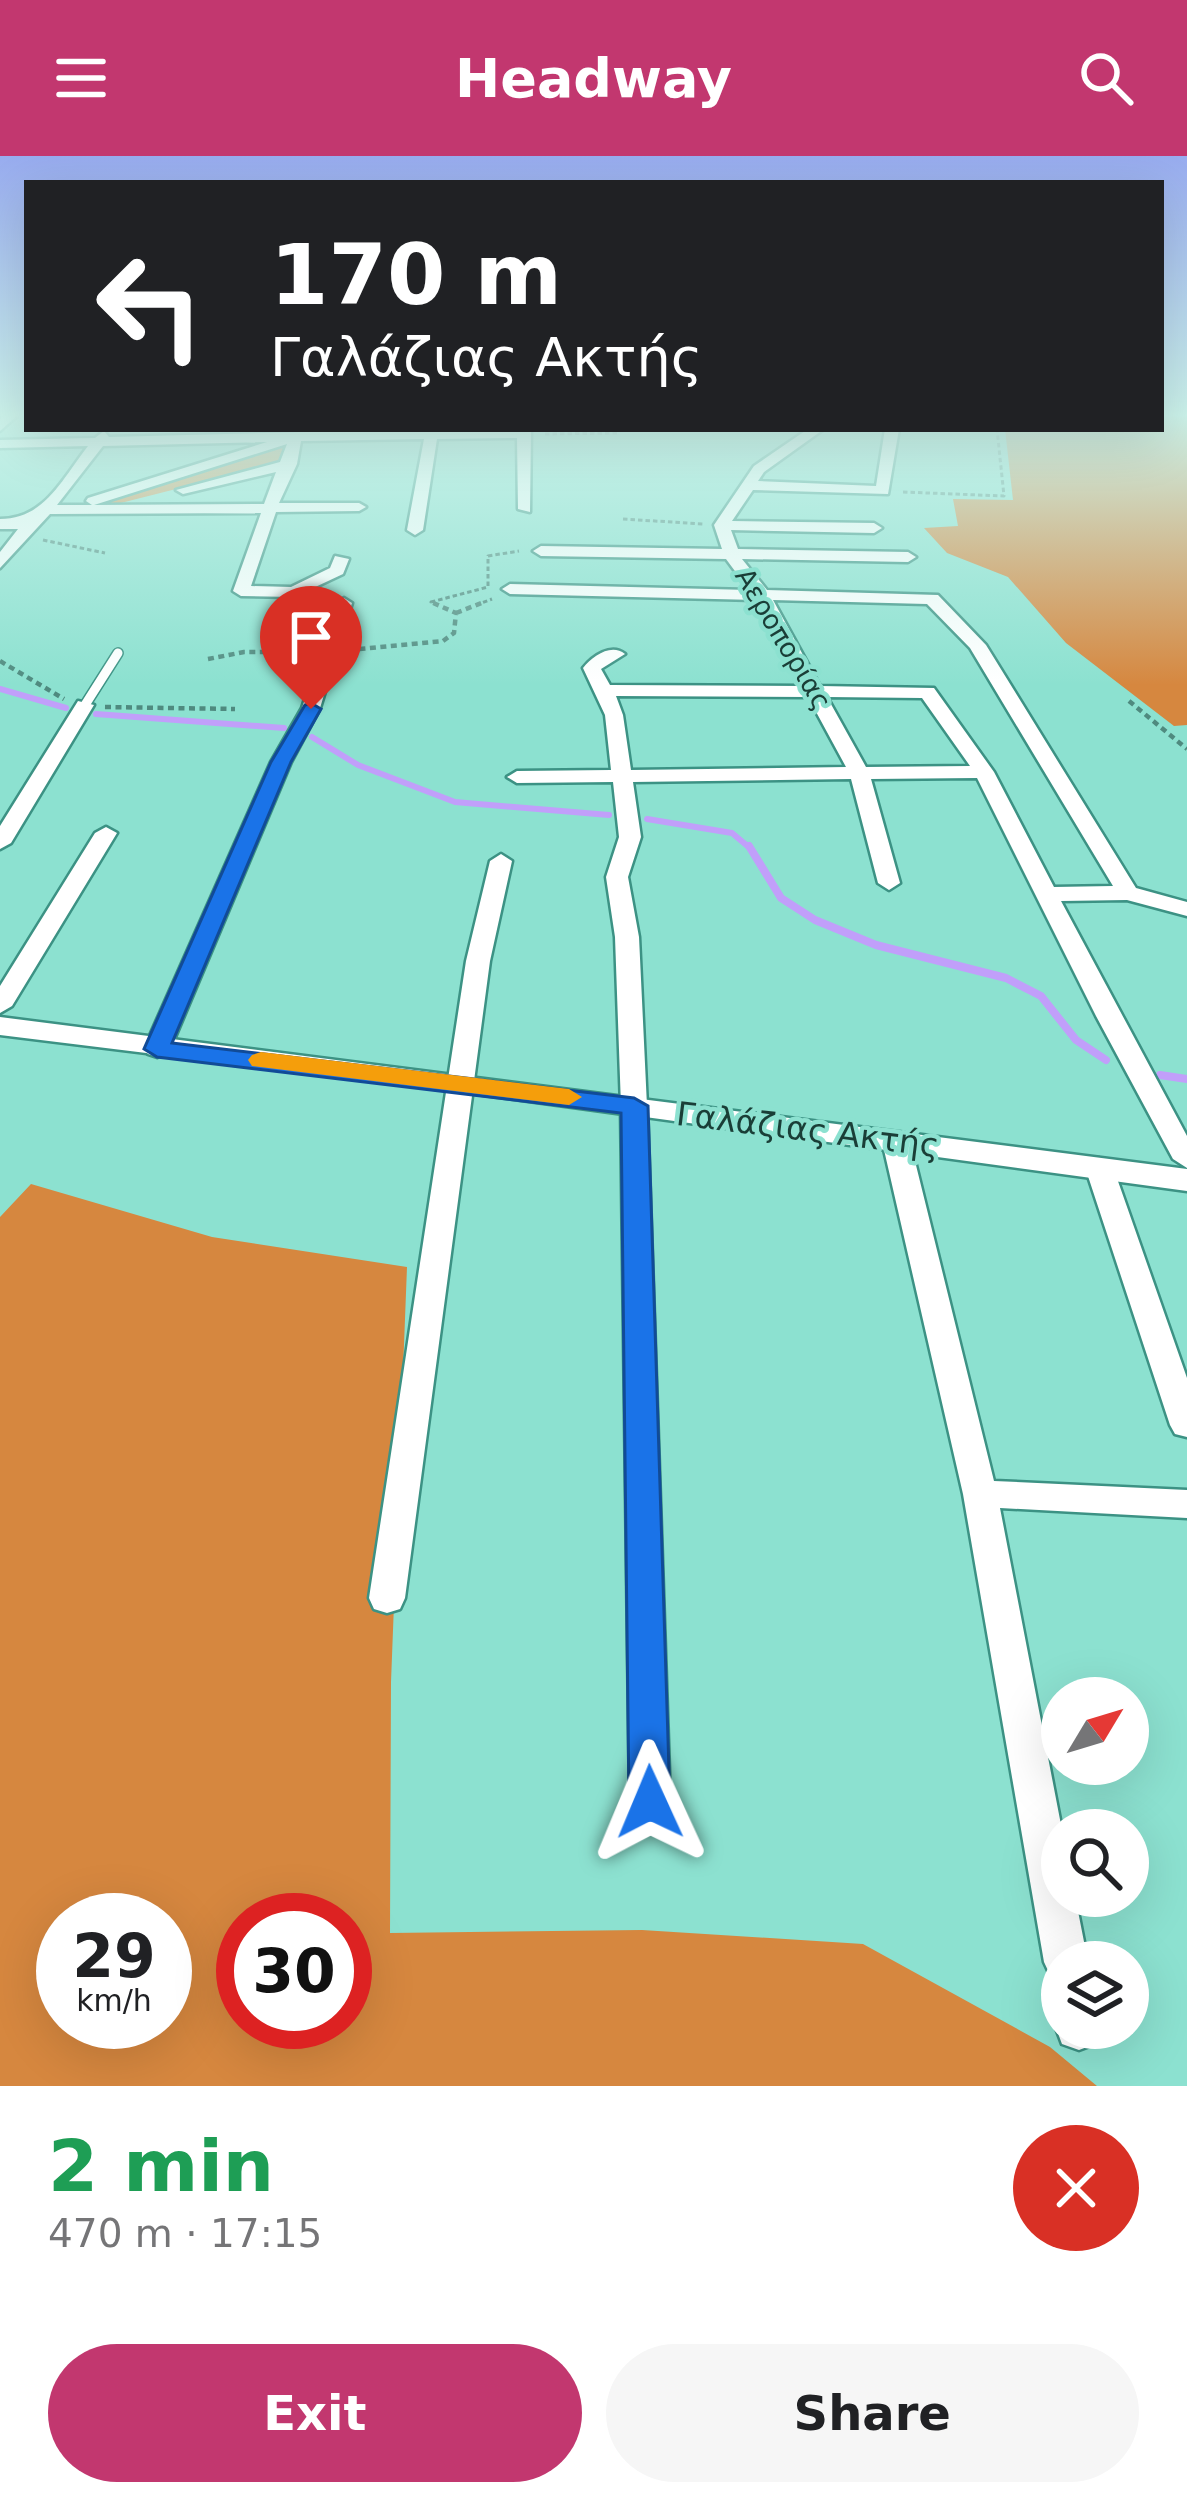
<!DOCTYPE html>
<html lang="en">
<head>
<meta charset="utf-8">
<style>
  :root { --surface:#fff; --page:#f6f6f6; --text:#202124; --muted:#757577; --accent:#c2376f }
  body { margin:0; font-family:"DejaVu Sans",sans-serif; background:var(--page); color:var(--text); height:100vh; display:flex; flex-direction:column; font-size:45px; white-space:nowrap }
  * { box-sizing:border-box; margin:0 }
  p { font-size:39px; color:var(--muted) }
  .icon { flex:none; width:66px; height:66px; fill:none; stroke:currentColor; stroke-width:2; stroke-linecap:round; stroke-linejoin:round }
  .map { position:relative; height:1930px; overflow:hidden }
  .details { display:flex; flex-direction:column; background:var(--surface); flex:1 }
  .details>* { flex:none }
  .banner { position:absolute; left:24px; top:24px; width:1140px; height:252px; border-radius:0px; box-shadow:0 12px 48px #0002; background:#202124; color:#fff; overflow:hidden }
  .needle { width:78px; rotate:52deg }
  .fabs { position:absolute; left:1041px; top:1521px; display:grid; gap:24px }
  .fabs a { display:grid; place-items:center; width:108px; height:108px; border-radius:50%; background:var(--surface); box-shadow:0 12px 48px #0002; font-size:60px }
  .speed { position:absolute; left:36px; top:1737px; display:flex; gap:24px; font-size:60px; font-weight:700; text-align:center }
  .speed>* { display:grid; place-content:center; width:156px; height:156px; border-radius:50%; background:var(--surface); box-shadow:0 12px 48px #0002; line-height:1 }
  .speed small { font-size:30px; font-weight:400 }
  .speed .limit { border:18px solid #d22; background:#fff; color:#111 }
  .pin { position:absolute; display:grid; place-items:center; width:102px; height:102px; color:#fff; margin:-123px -51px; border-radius:50% 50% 50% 0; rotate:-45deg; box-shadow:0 0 12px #0007 }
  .pin .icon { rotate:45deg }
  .me { position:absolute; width:132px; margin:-66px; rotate:359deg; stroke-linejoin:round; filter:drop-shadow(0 0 9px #0008) }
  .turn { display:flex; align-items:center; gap:42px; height:252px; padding:0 48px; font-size:54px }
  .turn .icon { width:156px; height:156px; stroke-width:2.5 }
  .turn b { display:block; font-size:84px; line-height:102px }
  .round { display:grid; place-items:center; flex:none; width:126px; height:126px; border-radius:63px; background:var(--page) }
  .headline { display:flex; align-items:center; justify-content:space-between; height:204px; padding:0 48px }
  h1 { font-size:72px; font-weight:600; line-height:90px; color:#1e9e55 }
  .primary-button { display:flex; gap:24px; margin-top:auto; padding:24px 48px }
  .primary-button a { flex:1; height:138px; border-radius:72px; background:var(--accent); color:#fff; font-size:48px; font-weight:600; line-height:138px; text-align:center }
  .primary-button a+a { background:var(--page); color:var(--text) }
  header { display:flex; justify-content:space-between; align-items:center; height:156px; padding:0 48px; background:var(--accent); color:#fff; font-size:54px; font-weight:600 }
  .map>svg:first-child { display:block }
  .green { fill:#d6873f; fill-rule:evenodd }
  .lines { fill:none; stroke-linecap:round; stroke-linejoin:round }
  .stream-far1 { stroke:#c19ffa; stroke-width:6 }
  .stream { stroke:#c19ffa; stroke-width:8 }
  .service-casing { stroke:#3c9284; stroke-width:12 }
  .minor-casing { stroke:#3c9284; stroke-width:5 }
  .tertiary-casing { stroke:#3c9284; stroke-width:5 }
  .path-far1 { stroke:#4f8a7f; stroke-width:3; stroke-dasharray:4.5 3; stroke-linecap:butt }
  .path { stroke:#4f8a7f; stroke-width:4.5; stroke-dasharray:6 4.5; stroke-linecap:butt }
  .service { stroke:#fff; stroke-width:9 }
  .minor { fill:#fff; fill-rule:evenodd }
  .tertiary { fill:#fff; fill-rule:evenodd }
  .route { fill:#1a73e8; stroke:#114b97; stroke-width:3 }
  .slow { fill:#f59e0b }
  .labels { text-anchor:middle; stroke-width:9; stroke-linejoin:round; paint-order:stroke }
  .far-street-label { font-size:27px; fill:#1a3e37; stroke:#8ce1d0 }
  .street-label { font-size:33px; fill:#1a3e37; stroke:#8ce1d0 }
</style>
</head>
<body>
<header><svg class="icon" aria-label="menu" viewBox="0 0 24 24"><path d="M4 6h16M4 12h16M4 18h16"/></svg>Headway<svg class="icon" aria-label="search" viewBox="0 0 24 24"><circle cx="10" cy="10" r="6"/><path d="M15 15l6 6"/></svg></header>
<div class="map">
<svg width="1187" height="1930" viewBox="0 0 1187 1930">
  <rect width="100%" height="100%" fill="#8ce1d0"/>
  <path class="green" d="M1161,259H1187V569L1174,570L1066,487L1008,421L947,397L924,372L958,370L953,343L1013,344L1005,273H1161Z
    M290,286L283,306L105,351H83Z
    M31,1028L212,1081L407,1111L391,1526L390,1777L642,1774L863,1788L1050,1891L1097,1930H0V1061ZM63,1764H165V1866H63ZM243,1764H345V1866H243Z"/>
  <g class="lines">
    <path class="stream-far1" d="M0,533L66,552
      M96,558L284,572
      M312,581L358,609L455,646L609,659
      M647,663L732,677L751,693"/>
    <path class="stream" d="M749,690L781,742L815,764L876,789L1006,822L1041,840L1076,884L1106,904
      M1160,919L1187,923"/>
    <defs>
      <path id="service" d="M85,549L118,497"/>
      <path id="minor" d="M4,259H18L0,275V263Z
        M425,273H531L530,356L518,353L517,282L437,283L423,374L415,379L407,374L424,283L301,285L297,308L279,347H359L366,351L359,355L276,356L251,430L291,431L330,412L335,400L349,403L343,418L294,441L241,440L233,435L261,357L50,358L0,412V396L18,373H0V363C45,363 62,323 88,290L0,292V284L95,282L104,275L109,281ZM267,286L88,342L86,345L92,349H57L103,290ZM287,288L280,306L176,334L183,338L276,316L264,348L94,349Z
        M808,273H824L764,316L758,325L876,330L885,273H899L888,338L753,334L732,365L874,367L882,372L874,377L731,374L738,393L908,396L916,401L908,406L742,403L767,434L938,439L986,489L1136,732L1187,746V760L1127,744L1061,745L1187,980V1012L1173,1003L1096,860L977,622L871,623L900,727L889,734L878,727L851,623L633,626L641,681L628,721L639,781L647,950L670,1646L664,1659L650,1665L636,1659L630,1646L621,950L615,781L606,721L619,681L613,626L517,627L507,621L517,615L611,614L605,559L583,512C593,500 611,487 625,498L601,513L610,529L802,530L756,444L510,438L502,433L510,428L749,434L726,403L541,400L533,395L541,390L722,393L714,369L754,310ZM773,444L927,448L970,492L1113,730L1054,731L994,616L934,532L820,530ZM616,540L808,541L846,611L631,614L623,559ZM827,541L922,542L970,610L866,611Z
        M344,442L352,447L320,552L291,606L170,893L157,901L148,898L144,893L271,606L302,552L336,447Z
        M78,545L94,549L11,687L0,693V670Z
        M106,671L117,677L12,850L0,857V830L95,677Z
        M501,698L512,705L490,805L405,1442L400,1453L387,1457L374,1453L369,1442L466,805L490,705Z
        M896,976L910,985L994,1325L1187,1334V1362L1000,1352L1062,1674V1740H1075L1088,1806H1062V1826L1051,1821L1044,1806L963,1338L882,985Z
        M1099,1002L1113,1011L1187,1222V1281L1175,1278L1170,1269L1085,1011Z
        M1062,1856V1872H1101L1095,1888L1079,1894L1062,1888L1056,1872Z"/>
      <path id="tertiary" d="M0,861L1187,1013V1035L462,936L0,879Z"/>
    </defs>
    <use href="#service" class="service-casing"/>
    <use href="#minor" class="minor-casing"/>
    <use href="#tertiary" class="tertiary-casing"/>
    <path class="path-far1" d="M545,278L618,277L621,273
      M903,336L1004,340L997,273
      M623,363L703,368
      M43,384L105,397
      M438,449L431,446L488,431V400L519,395
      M476,449L492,443"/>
    <path class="path" d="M456,457L484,446
      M349,494L443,485L454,477L456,457L431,446
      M208,503L244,496H305
      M0,505L64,543
      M1129,545L1187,593
      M105,551L235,553"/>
    <use href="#service" class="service"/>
    <use href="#minor" class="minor"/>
    <use href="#tertiary" class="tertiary"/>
  </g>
  <linearGradient id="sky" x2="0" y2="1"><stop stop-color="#98acef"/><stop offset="0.49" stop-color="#cbf2ea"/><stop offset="1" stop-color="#cbf2ea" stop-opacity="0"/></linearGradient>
  <rect width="1187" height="529" fill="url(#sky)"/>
  <path class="route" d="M311,547L321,553L291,606L172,887L634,942L648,950L670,1646L664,1659L650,1665L635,1659L629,1646L621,957L157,901L144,893L271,606L305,549Z"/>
  <path class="slow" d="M261,896L569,933L582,941L569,949L252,910L248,904L252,899Z"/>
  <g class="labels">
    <g class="far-street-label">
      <text transform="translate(783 483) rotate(59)" y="9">Αεροπορίας</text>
    </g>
    <g class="street-label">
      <text transform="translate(808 973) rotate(7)" y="12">Γαλάζιας Ακτής</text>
    </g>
  </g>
</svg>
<div class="fabs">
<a><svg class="needle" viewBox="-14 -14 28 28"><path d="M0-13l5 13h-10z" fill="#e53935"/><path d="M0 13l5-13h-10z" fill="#757577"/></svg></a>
<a><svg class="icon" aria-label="search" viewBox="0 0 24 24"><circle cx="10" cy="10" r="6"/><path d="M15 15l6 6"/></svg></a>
<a><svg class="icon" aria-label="layers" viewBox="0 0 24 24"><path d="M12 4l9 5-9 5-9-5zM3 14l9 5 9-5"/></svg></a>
</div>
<div class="speed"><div>29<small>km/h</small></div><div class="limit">30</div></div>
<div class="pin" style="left:311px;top:553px;background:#d93025"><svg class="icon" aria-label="arrive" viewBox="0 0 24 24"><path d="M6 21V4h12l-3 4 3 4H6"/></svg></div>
<svg class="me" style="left:650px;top:1646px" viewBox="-20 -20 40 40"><path d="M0-17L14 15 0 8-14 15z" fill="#1a73e8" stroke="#fff" stroke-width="4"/></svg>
<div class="banner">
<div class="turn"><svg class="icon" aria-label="left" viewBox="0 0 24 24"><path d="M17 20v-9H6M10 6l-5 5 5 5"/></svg><div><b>170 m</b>Γαλάζιας Ακτής</div></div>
</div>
</div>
<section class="details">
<div class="headline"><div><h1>2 min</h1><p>470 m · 17:15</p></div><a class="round" style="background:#d93025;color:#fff"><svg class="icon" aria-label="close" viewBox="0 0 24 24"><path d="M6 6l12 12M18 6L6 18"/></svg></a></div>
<div class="primary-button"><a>Exit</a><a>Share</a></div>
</section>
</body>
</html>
